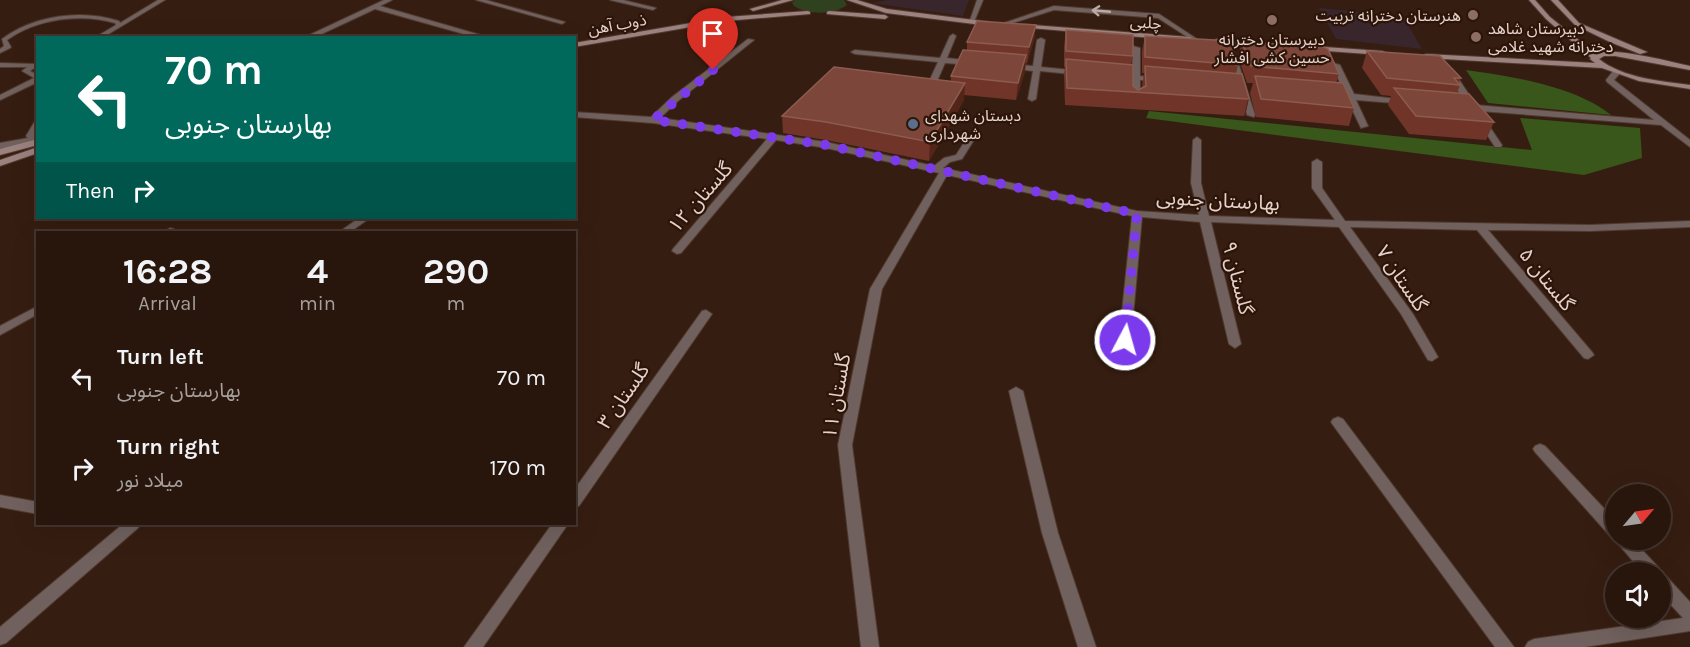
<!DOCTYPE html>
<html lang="en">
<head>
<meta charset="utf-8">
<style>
  :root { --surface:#28160d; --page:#34231b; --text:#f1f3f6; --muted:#a59f9d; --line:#44352e }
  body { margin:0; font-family:Karla,"Noto Sans Arabic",sans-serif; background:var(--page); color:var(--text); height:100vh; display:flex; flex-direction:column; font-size:22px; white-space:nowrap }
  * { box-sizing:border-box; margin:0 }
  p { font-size:20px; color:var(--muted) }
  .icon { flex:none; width:33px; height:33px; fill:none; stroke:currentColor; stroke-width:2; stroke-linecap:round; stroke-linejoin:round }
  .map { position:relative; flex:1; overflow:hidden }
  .panel { position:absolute; left:36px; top:231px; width:540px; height:294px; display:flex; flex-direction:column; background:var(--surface); border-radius:0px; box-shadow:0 6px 24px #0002,0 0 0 2px var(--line) }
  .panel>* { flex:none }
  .banner { position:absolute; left:36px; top:36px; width:540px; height:183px; border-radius:0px; box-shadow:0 6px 24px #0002,0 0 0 2px var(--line); background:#00695c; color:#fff; overflow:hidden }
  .needle { width:39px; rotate:61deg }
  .fabs { position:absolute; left:1605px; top:484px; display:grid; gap:12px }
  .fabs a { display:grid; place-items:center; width:66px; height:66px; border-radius:50%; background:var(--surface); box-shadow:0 6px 24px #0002,0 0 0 2px var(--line); font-size:30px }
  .pin { position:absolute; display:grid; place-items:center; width:51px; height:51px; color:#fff; margin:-62px -26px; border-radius:50% 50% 50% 0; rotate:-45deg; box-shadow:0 0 6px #0007 }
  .pin .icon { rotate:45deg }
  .me { position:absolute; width:66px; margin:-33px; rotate:6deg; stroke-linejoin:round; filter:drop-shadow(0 0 4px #0008) }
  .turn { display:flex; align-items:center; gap:21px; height:126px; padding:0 30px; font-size:27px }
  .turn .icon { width:78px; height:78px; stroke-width:2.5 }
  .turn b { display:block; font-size:42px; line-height:51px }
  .then { display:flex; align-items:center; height:57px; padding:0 30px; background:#0003; gap:12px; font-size:22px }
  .eta { display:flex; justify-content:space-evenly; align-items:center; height:102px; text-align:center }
  .eta b { font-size:36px; font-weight:700; line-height:42px }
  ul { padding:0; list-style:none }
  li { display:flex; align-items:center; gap:18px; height:90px; padding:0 30px }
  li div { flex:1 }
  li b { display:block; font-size:22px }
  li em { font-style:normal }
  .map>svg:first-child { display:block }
  .commercial { fill:#38262c }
  .green { fill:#2f411f }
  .forest { fill:#39561b }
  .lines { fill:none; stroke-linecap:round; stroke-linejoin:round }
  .service-casing { stroke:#523a2f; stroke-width:2 }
  .minor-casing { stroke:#523a2f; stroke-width:2 }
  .secondary-casing { stroke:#523a2f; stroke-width:2 }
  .service { fill:#70615e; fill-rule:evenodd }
  .minor { fill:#70615e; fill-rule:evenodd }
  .secondary { fill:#9b827f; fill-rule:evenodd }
  .wall { fill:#703528 }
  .shaded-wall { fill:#532418 }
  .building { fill:#7c463a; stroke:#8c5c50; stroke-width:1.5 }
  .oneway { stroke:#bbaaa5 }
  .route { stroke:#7c3aed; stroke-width:10; stroke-dasharray:0 18 }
  .education-dot { fill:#8d6e63; stroke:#2c1408; stroke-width:2 }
  .service-dot { fill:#5c6f8a; stroke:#2c1408; stroke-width:2 }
  .labels { text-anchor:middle; stroke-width:4.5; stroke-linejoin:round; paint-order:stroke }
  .far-poi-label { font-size:16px; fill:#e4d2cb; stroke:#2c1408; text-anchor:start }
  .far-street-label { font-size:16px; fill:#e4d2cb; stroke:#2c1408 }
  .street-label { font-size:20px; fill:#e4d2cb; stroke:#2c1408 }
</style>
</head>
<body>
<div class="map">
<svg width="1690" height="647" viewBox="0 0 1690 647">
  <rect width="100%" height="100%" fill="#361d11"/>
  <path class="commercial" d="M888,0H969L963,16L872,3Z
    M1319,8L1403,16L1422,49L1336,39Z"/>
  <path class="green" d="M795,0H844L847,5C834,15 808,15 794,6L792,3Z"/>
  <path class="forest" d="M1466,70C1510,76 1576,86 1611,115L1488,103Z
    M1149,111L1532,150L1520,118L1640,128L1642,158L1584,175L1146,118Z"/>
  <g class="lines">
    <defs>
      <path id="service" d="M158,0H165L102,38H94L116,25L115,23C81,13 36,19 7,40L11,47L10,48L0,53V49L4,46L2,39C34,15 82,9 119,21L120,23Z
        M977,0H983L974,22L969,23Z
        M1054,6L1159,14L1197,39L1192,40L1158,18L1054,10L1003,26L998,25Z
        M0,63L37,64V66L30,71L38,75V82L0,100V95L34,78L22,71L27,67H0Z"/>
      <path id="minor" d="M384,0H392L380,6L491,38H478L375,9L313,38H303Z
        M476,0H486L565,22L562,24Z
        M610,0H623L656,8L653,10Z
        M953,34L956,36L947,58L973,61L977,63L973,65L945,63L934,88L930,90L926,88L938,62L855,54L851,52L855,50L940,58L950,36Z
        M1041,38L1045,40L1041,67L1081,71L1085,73L1081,75L1040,71L1036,99L1032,101L1028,99L1033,71L1008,68L1004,66L1008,64L1033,66L1037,40Z
        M748,39L754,40L678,101L660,118L826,142L934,166L944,158L956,155L967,138L970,137L974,140L962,159L950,162L943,168L1137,211L1199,215L1191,183L1193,140L1197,137L1201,140V183L1209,216L1335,220L1312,188V162L1317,159L1322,162V188L1345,221L1590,225L1690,221V227L1590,231L1488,230L1592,352L1594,355L1588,359L1584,358L1477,230L1350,227L1413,314L1438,357L1432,361L1428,360L1401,314L1339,227L1211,222L1241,344L1235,348L1229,344L1200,222L1142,217L1131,340L1125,344L1119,340L1132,216L947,175L882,289L852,445L879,647H861L838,445L870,289L939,173L826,148L776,140L681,253L677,254L672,251L673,249L767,139L653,123L574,117V112L651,117L672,97Z
        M1133,46L1140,48V76L1158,78L1162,80L1158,82L1140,80V103L1136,105L1132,103V80L1115,76L1119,74L1132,75Z
        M1230,57L1237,59L1255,115L1254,117L1247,115Z
        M1333,63L1340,65L1354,94L1406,100L1410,102L1406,104L1356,100L1368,126L1361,128L1347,99L1334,97L1330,95L1334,93L1345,94L1332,65Z
        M1614,70L1621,72L1614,80L1690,140V147L1661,125L1479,111L1502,145L1501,147H1495L1471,110L1462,107L1467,105L1447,74L1454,72L1476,105L1654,120L1607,82L1606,80Z
        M35,121H38L36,133H38V142L0,149V143L28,138L26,136Z
        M359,218H370L350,232H339Z
        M170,228L174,229V232H163Z
        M38,306V314L0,335V326Z
        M706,310L712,314L579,506L574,507V490L702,311Z
        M1016,387L1023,391L1058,533L1096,647H1078L1042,533L1009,391Z
        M1338,417L1343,419L1514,647H1495L1333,425L1331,422L1333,419Z
        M1540,444L1545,446L1616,521V538L1610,536L1535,452L1533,449L1535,446Z
        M0,495L38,502V514L0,507Z
        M123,524H141L138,528L6,643L0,645V627Z
        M552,524H568L483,647H464Z
        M1615,540H1633L1659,568L1661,573L1660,574L1643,573Z
        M1660,574L1666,576L1690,602V631L1585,647H1525L1528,642L1534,639L1683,618L1660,593Z"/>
      <path id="secondary" d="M782,0H793L753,11L750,9Z
        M847,0H857L887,9L990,22L993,24L990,26L886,13Z
        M1529,0H1535L1550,17L1596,54C1611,46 1671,62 1690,66V70L1615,56H1604L1599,59C1623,78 1660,81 1690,85V89L1639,81L1602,68L1426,58L1422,56L1426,54L1595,63L1590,59L1591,58L1546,19Z
        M1551,0H1558L1579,23L1647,52L1640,54L1610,42L1575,25Z
        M808,11L810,12V14L726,21L574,47V43L726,17Z
        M829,11L885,15L888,17L885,19L827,14V12Z
        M1019,24L1190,37L1194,39L1190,41L1017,27V25Z
        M1217,39L1256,42L1260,44L1256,46L1215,42V40Z
        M1310,46L1382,51L1386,53L1382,55L1313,50H1310Z
        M38,139V145L0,155V149Z
        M38,147V153L0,166V160Z"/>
    </defs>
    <use href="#service" class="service-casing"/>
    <use href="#minor" class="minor-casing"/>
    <use href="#secondary" class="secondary-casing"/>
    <use href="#service" class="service"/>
    <use href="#minor" class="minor"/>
    <use href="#secondary" class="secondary"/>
  </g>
  <path class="wall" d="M1036,25L1034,40L1027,63H1026L1025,71L1016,100L964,95V100L929,161L826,140L783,133L782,116L951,82V76L967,50V42Z
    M1066,30L1133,56L1131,64L1133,86L1138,90L1142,88L1144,73H1142V51L1145,36L1232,41L1231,45L1238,65L1236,74L1249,98L1245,116H1244L1065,105L1064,75L1065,67H1064V46Z
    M1242,42L1339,74L1336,83L1354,108L1349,126L1256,117L1250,93L1253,83H1247L1238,57Z
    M1367,51L1461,78L1459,83L1460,85L1457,93L1494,122L1486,140L1409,134L1388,105L1391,96L1381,95L1362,68Z"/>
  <path class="shaded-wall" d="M1036,25L1034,40L1027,63L1029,47Z
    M1026,55L1025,71L1016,100L1018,83Z
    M965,83L964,100L929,161L930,142Z
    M1249,98L1245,116H1244L1248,99Z"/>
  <path class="building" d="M977,21L1036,25L1029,47L967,42Z
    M1066,30L1133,35V56L1066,51Z
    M1145,36L1232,41L1231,44L1238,65L1145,57Z
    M1242,42L1324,47L1328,49L1339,74L1251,66Z
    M963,50L1026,55L1018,83L951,76Z
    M1367,51L1440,56L1461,78H1454L1460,85L1387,78Z
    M1066,59L1133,65V86L1138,90L1146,86L1145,66L1242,74L1249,98L1248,99L1067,88Z
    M834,67L965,83L930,142L826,122L782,116Z
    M1255,76L1343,83L1354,108L1261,99Z
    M1394,88L1469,94L1494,122L1416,116Z"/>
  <defs><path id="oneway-shaft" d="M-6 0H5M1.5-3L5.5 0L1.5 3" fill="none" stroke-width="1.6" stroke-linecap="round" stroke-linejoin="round" transform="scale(1.5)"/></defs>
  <use class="oneway" href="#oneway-shaft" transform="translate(1101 11) rotate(-175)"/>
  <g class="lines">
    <path class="route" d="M713,70L653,120L826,145L1137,214L1125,340"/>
  </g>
  <g class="education-dot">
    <circle cx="1473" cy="15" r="6"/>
    <circle cx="1272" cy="20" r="6"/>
    <circle cx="1476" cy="37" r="6"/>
  </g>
  <circle class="service-dot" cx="913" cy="124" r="6"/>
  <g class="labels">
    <g class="far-poi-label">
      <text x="1461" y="21" text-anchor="end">هنرستان دخترانه تربیت</text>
      <text x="1488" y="34">دبیرستان شاهد<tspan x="1488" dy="18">دخترانه شهید غلامی</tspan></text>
      <text x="1272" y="45" text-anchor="middle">دبیرستان دخترانه<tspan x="1272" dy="18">حسین کشی افشار</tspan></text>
      <text x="925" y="121">دبستان شهدای<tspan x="925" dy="18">شهرداری</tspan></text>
    </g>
    <g class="far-street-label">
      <text transform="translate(1146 22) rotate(4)" y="6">چلبی</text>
      <text transform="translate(617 24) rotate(-10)" y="6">ذوب آهن</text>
    </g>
    <g class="street-label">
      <text transform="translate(700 197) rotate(-49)" y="7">گلستان ۱۲</text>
      <text transform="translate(1218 200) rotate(3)" y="7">بهارستان جنوبی</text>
      <text transform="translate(1238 278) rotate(76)" y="7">گلستان ۹</text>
      <text transform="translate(1402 278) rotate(56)" y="7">گلستان ۷</text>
      <text transform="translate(1547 279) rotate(51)" y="7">گلستان ۵</text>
      <text transform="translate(623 396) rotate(-55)" y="7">گلستان ۳</text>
      <text transform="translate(836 396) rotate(-80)" y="7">گلستان ۱۱</text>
    </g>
  </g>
</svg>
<div class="fabs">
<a><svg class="needle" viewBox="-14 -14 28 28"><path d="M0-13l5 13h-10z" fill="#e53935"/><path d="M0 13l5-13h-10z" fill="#a59f9d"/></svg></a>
<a><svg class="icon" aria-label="sound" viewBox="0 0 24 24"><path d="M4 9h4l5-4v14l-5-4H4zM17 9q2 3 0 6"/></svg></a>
</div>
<div class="pin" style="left:713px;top:70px;background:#d93025"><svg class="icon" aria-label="arrive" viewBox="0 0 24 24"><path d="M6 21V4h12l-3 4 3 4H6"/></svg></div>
<svg class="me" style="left:1125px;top:340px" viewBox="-20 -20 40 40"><circle r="17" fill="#7c3aed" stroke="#fff" stroke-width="3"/><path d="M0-11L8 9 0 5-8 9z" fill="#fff"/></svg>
<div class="banner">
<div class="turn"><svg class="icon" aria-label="left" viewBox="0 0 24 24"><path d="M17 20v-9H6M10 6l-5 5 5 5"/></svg><div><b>70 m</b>بهارستان جنوبی</div></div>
<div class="then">Then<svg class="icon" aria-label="right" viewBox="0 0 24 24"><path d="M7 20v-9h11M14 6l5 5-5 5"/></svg></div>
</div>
<section class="panel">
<div class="eta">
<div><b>16:28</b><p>Arrival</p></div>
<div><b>4</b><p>min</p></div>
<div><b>290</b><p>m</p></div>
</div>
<ul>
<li><svg class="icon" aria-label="left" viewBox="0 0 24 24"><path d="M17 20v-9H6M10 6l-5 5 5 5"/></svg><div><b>Turn left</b><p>بهارستان جنوبی</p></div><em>70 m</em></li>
<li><svg class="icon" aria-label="right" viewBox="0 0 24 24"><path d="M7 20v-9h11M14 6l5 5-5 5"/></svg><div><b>Turn right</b><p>میلاد نور</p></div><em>170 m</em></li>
</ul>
</section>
</div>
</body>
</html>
